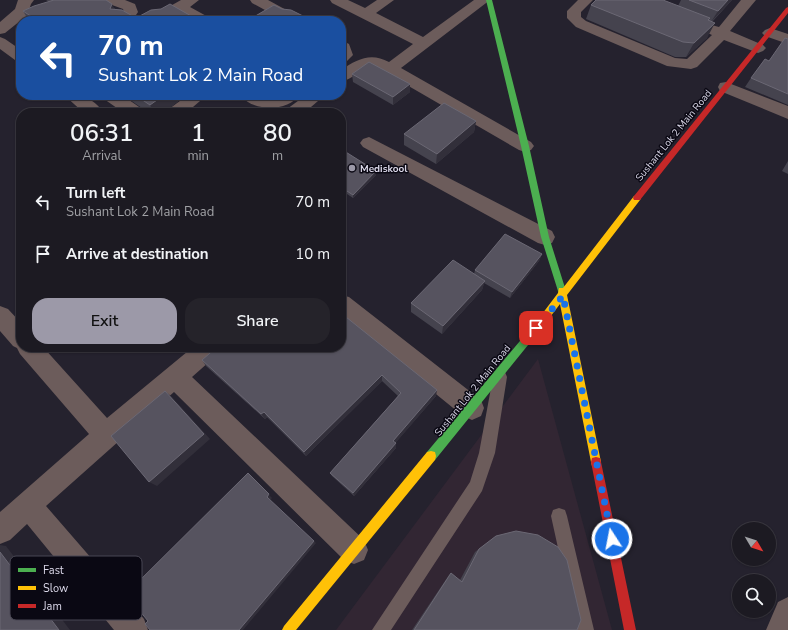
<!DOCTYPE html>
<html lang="en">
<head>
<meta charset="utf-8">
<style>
  :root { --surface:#1c1a22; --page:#25232a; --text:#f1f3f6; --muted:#a0a1a5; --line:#3a3840; --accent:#9c99a8 }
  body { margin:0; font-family:"Nunito Sans",sans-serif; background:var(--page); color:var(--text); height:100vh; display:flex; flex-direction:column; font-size:15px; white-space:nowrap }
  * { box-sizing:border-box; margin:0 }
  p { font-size:13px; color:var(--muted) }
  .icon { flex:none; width:22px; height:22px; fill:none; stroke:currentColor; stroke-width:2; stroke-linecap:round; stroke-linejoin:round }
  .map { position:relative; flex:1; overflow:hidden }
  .panel { position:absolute; left:16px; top:108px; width:330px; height:244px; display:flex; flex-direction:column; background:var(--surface); border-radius:16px; box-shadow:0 1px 3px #0004,0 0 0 1px var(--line) }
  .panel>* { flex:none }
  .guide { position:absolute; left:16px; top:16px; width:330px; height:84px; border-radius:16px; box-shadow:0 1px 3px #0004,0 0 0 1px var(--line); background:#1a4fa0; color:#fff; overflow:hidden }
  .needle { width:26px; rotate:129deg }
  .controls { position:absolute; left:732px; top:522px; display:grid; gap:8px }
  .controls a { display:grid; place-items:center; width:44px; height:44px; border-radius:50%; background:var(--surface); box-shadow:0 1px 3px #0004,0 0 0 1px var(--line); font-size:20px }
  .pin { position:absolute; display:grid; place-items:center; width:34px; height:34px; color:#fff; margin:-17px; border-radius:8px; box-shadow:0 2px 6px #0006 }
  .me { position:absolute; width:44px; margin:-22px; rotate:349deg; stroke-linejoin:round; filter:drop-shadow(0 0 3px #0008) }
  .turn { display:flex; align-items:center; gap:14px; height:84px; padding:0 16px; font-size:18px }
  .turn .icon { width:52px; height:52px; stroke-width:2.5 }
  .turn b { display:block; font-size:28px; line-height:34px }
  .eta { display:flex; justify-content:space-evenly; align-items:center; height:68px; text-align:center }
  .eta b { font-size:24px; font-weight:600; line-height:28px }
  .action { display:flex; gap:8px; margin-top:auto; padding:8px 16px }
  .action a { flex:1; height:46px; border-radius:16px; background:var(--accent); color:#111; font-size:16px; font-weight:600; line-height:46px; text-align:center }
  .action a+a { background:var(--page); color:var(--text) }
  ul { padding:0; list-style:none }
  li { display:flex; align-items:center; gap:12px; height:52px; padding:0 16px }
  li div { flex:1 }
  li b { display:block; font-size:15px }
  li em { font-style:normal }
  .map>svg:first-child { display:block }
  .commercial { fill:#322633 }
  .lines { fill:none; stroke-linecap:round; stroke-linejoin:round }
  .lane { fill:#6c5c5b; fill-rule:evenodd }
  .street { fill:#6c5c5b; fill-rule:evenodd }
  .fast { fill:#4caf50; fill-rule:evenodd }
  .slow { fill:#ffc107; fill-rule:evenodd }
  .jam { fill:#c62828; fill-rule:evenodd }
  .wall { fill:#45434e }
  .shaded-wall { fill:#322f3a }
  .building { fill:#56535f; stroke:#6b6874 }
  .route { stroke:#1a73e8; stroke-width:7; stroke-dasharray:0 12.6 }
  .poi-dot { fill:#9c99a8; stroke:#0a0813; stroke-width:1.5 }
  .labels { text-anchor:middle; stroke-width:3; stroke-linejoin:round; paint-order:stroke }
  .street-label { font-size:10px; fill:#dcd9ea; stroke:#0a0813 }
  .poi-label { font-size:10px; font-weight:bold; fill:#dcd9ea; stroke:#0a0813; text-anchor:start }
  .key { fill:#0a0813; stroke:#494754; stroke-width:1 }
  .key-label { font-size:11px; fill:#dcd9ea }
</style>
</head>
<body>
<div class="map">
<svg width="788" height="630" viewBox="0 0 788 630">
  <rect width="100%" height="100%" fill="#25222e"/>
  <path class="commercial" d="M538,359L612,630H336Z"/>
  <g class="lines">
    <path class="lane" d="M500,371L505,372L507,377L495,453L482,491L391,630H372L470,482L479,453L493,377L495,372Z
      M559,508L565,510L567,516L594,630H576L551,516L553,510Z"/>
    <path class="street" d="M18,0H34L31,4L29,10L46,8L67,0H125L135,4L138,12L132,21H117L124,12L123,9L112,5H84L72,8L54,15L20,21L5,33L0,34V22L15,9Z
      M181,0H199L190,7L210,18L212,21H194L179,13L165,21H147L149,18Z
      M250,0H268L301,18L303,21H285L252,3Z
      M330,0H348L365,8L377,0H394L376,13L423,37L474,0H490L401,68L531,142L534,146L531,150L525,152L519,150L374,66C361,68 353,79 341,82V70C357,59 371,52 389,62L413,44L332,3Z
      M578,0H593L581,12V17L586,21L675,58L687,59L712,35L703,31L701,28L703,25L708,24L719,27L741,0H756L730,31L763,45L766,48L763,51L758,53L724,40L697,67L691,69L667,66L576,27L567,18V11Z
      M770,28L788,34V44L765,36L762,33L765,30Z
      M0,37L5,39L21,50V62L15,60L0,49Z
      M341,40L349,44L353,55L347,61L341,63Z
      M726,82L788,106V119L720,91L718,87L720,83Z
      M64,95C81,95 93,97 104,113H84Z
      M102,95H122L142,109L145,113H124L104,99Z
      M188,95H207L186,113H166L169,109Z
      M241,95H263L270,97L277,95H299C289,112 251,112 241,95Z
      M306,95H325L304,113H284L287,109Z
      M369,137L552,231L555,237L552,243L545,245L538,243L363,147L360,143L363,139Z
      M341,295L349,297L481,400L484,408L481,416L472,420L463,416L341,317Z
      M0,306L8,309L21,323V347H43L107,418L193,347H221L218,354L192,377L364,540L368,550L364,560L354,564L344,560L174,392L46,506L144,619L148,630H114L27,524L10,540L0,544V512L89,434L20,354L17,348L13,346L0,331Z
      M788,597V630H766L778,602Z"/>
    <path class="fast" d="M486,0H492L529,146L549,237L566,291L565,294H559L558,291L541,237L521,146Z
      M538,322L541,323L543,326L541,329L435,460L431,461L427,460L426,456L427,452L535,323Z"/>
    <path class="slow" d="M637,195L640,196L641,198L640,200L567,295L601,462L600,466L596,467L592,466L591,462L560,304L541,329L538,330L535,329L533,326L558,293L559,288H563L634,196Z
      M431,451L435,452L436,456L435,460L296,630H282L284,626L427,452Z"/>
    <path class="jam" d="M788,7V13L640,200H634L633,198L634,196L786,8Z
      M596,457L600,458L601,462L636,630H624L591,462L592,458Z"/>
  </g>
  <path class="wall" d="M46,0H106L115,9L136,18L200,21H29L23,11L49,2Z
    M681,0H732L712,22L707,38L686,57H675L586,19L591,5L678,6Z
    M788,39V105L745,87L751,78L769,61Z
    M352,74L410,84V92L393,105L353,82Z
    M123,95H186L163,113H149Z
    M476,121L474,132L436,164L404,145V134Z
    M341,149L376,175L353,198L341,190Z
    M788,161V174L782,171Z
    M542,254L539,261L510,298L484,283L482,290L442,334L411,312V303L474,274L475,270Z
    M341,347L436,396L395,443L396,448L354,496L332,476L330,473L398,396L382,381L306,456L267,417L265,419L206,366L202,360Z
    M496,536L577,630H412L449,575L451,573L460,580L475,552Z"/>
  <path class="shaded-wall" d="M728,0H732L711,22L718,11Z
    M112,4L118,17L110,9Z
    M715,23L707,38L686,57L694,43Z
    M410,84V92L393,105V97Z
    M164,95H186L163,113H154L150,105Z
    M476,121L474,132L436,164L437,154Z
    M376,171V175L353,198V195Z
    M542,254L539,261L510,298L512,292Z
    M485,281L482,290L442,334L443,326Z
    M382,375V381L306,456L304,452Z
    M437,390L436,396L393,446V441Z
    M165,391L172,397L210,439L157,486L149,482Z
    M264,412L267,417L265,419L261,414Z
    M396,443V448L354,496L353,493Z
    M248,473L272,498L270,500L316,543L243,630H239L267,497Z
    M0,545L6,546L70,630H59L0,552Z"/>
  <path class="building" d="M54,0H106L112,4L110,9L122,10L136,18L151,10L161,9L170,4L200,21H38L23,11L34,6Z
    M596,0H663L710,18L708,20L715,23L694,43L683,42L591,5Z
    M689,0H728L718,11Z
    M274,5L282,9L291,10L313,21H247Z
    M785,38L788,39V94L751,78L765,59L769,61Z
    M369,62L410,84L393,97L352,74Z
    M135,95H164L150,105Z
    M444,103L476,121L437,154L404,134Z
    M341,149L376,171L353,195L341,187Z
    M505,234L542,254L512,292L475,270Z
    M453,260L485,281L443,326L411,303Z
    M341,313L437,390L393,441L396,443L353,493L330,473L401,393L382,375L304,452L264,412L261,414L202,360L217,347H341Z
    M165,391L204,434L149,482L111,436Z
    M248,473L269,494L267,497L314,541L239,630H150L145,624L148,621L126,594Z
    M516,531L538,535L558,547L567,560L581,620L577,630H414L451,573L462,582L479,549L496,536Z
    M0,552L59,630H0Z"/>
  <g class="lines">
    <path class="route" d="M536,328L563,296L612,539"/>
  </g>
  <circle class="poi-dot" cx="352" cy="168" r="4"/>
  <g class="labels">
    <g class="street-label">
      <text transform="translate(673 135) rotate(-51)" y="4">Sushant Lok 2 Main Road</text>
      <text transform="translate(472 390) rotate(-51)" y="4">Sushant Lok 2 Main Road</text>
    </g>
    <g class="poi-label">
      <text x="360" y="172">Mediskool</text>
    </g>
  </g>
  <rect x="10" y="556" width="132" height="64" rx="6" class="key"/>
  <rect x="18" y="568" width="18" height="4" fill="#4caf50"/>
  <rect x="18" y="586" width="18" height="4" fill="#ffc107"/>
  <rect x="18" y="604" width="18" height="4" fill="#c62828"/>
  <g class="key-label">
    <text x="43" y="574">Fast</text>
    <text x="43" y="592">Slow</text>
    <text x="43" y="610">Jam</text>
  </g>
</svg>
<div class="controls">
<a><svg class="needle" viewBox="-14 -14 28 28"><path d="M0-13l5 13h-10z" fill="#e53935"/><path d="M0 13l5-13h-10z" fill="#a0a1a5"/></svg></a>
<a><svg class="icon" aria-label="search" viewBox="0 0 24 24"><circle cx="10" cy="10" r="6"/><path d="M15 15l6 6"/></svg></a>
</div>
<div class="pin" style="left:536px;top:328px;background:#d93025"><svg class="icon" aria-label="arrive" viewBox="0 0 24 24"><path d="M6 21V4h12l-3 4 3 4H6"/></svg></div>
<svg class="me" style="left:612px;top:539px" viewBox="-20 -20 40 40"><circle r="17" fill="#1a73e8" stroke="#fff" stroke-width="3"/><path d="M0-11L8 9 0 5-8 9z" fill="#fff"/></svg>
<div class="guide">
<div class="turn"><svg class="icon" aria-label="left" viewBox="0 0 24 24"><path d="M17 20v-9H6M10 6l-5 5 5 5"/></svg><div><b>70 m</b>Sushant Lok 2 Main Road</div></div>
</div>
<section class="panel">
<div class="eta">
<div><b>06:31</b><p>Arrival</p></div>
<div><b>1</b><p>min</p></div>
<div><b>80</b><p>m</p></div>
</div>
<ul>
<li><svg class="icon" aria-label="left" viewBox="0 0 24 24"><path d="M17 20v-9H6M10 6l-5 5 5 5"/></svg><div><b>Turn left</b><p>Sushant Lok 2 Main Road</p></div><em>70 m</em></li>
<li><svg class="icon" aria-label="arrive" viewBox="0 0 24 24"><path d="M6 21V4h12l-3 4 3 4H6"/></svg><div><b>Arrive at destination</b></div><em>10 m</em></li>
</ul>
<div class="action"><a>Exit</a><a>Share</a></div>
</section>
</div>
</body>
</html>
